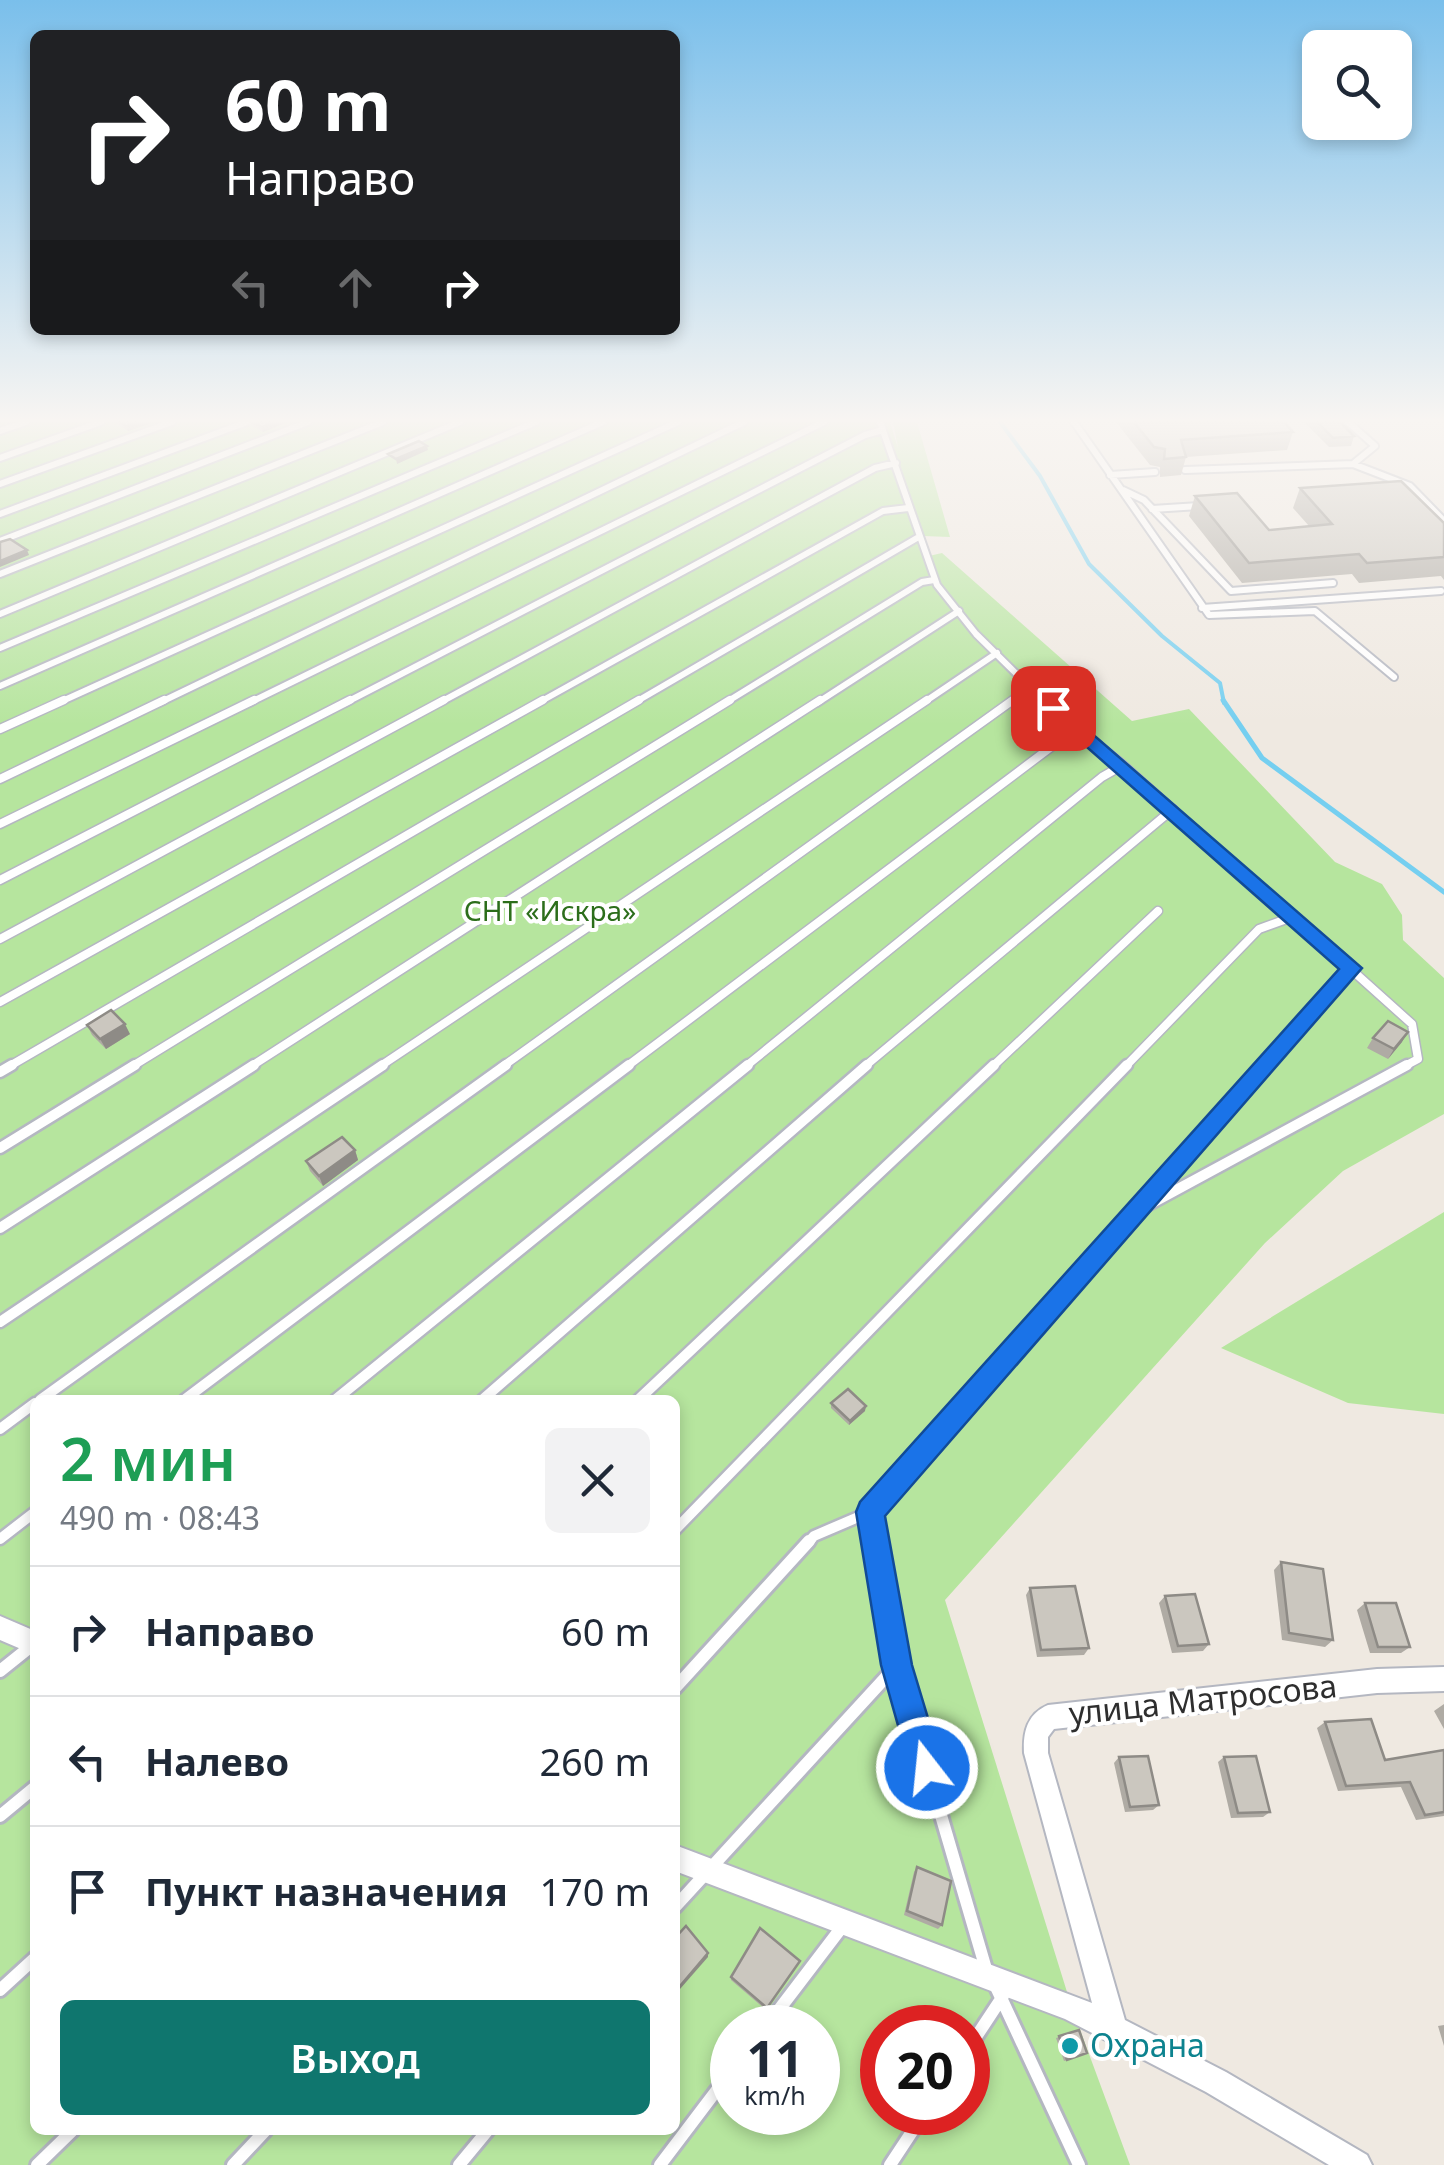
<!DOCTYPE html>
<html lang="ru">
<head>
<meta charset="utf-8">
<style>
  :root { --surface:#fff; --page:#f2f2f3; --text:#1f2937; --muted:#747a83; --line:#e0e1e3; --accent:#0f766e }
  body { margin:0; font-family:"Noto Sans",sans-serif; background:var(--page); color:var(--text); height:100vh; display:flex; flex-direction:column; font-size:38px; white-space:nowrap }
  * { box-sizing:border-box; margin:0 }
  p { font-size:32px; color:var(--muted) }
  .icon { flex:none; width:55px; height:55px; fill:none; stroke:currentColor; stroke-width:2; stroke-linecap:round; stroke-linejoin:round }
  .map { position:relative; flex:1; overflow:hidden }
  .sheet { position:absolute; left:30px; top:1395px; width:650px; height:740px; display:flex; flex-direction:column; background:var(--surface); border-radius:15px; box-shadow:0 5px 15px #0003 }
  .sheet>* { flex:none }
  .banner { position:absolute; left:30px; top:30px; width:650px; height:305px; border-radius:15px; box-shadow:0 5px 15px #0003; background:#202124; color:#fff; overflow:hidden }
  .tools { position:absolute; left:1302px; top:30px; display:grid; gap:20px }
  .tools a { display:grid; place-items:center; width:110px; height:110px; border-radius:15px; background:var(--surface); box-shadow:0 5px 15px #0003; font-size:50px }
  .speed { position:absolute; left:710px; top:2005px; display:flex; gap:20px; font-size:50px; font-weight:700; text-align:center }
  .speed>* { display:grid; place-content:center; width:130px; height:130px; border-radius:50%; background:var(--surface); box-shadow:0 5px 15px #0003; line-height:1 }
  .speed small { font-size:25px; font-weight:400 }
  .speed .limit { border:15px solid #d22; background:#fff; color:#111 }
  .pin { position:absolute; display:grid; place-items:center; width:85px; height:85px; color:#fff; margin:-42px; border-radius:20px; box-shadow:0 5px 15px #0006 }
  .me { position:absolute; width:110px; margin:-55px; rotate:344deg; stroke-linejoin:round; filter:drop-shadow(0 0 8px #0008) }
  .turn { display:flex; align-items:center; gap:35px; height:210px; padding:0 30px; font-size:45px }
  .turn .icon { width:130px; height:130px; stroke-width:2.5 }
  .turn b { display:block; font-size:70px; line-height:85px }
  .lanes { display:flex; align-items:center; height:95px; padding:0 30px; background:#0003; justify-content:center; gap:50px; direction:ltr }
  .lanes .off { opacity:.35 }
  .round { display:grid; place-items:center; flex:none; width:105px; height:105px; border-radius:15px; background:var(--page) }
  .overview { display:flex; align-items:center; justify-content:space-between; height:170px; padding:0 30px }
  h1 { font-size:60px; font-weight:600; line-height:75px; color:#1e9e55 }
  .cta { display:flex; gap:20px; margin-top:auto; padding:20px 30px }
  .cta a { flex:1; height:115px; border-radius:15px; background:var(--accent); color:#fff; font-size:40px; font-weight:600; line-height:115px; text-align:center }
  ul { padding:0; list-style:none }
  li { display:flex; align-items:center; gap:30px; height:130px; padding:0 30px; border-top:2px solid var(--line) }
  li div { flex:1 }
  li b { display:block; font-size:38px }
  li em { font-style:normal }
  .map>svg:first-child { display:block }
  .green { fill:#b6e59e; fill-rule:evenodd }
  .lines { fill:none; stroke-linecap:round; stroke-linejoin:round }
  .stream-far1 { stroke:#75cff0; stroke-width:4 }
  .stream { stroke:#75cff0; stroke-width:5 }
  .lane-far3-casing { stroke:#b4b7c1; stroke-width:10 }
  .lane-far2-casing { stroke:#b4b7c1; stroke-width:11 }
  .lane-far1-casing { stroke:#b4b7c1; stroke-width:15 }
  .lane-casing { stroke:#b4b7c1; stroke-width:18 }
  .street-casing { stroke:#b4b7c1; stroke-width:4 }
  .lane-far3 { stroke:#fff; stroke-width:6 }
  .lane-far2 { stroke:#fff; stroke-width:8 }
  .lane-far1 { stroke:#fff; stroke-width:10 }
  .lane { stroke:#fff; stroke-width:12 }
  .street { fill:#fff; fill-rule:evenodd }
  .wall { fill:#afaba4 }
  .shaded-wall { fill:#8e8b86 }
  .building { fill:#cbc7bf; stroke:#8e8b86; stroke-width:2.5 }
  .route { fill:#1a73e8; stroke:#114b97; stroke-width:2.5 }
  .culture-dot { fill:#0f9aa8; stroke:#fff; stroke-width:4 }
  .labels { text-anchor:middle; stroke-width:8; stroke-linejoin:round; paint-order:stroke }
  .park-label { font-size:28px; fill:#2c6e1b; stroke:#fff }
  .near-street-label { font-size:32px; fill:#2e2e2e; stroke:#fff }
  .near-culture-label { font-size:32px; fill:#0d838f; stroke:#fff; text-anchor:start }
</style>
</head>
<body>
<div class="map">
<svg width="1444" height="2165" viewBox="0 0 1444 2165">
  <rect width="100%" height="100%" fill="#efe9e1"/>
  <path class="green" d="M0,422H890L898,448L893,422H917L950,537L923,536L929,556L942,553L1132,721L1189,709L1335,862L1382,884L1402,915L1403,940L1444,978V1114L1343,1171L1265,1243L945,1600L1072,2008L1130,2165H0ZM35,1400H675V2130H35ZM732,2028H818V2112H732ZM882,2028H968V2112H882Z
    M1444,1212V1414L1348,1403L1221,1348Z"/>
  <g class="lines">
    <path class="stream-far1" d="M1000,422L1040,476L1089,564L1162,636L1220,683L1224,703"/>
    <path class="stream" d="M1223,700L1262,758L1444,892"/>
    <defs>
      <path id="lane-far3" d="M880,422L937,585L976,634L1046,703
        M1074,422L1209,615L1315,611L1394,677
        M1348,422L1375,446L1353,464
        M0,431L26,422
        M0,458L101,422
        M1185,470L1353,464L1410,486L1444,521
        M1110,475L1155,472
        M0,484L172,422
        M1123,490L1144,500L1231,591L1333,583
        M1152,509L1199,506
        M0,514L247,422
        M0,541L308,422
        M0,574L383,422
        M1202,608L1441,591
        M0,614L460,422
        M0,648L536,422
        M0,686L603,422
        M58,703L678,422
        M159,703L744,422
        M249,703L824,422
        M345,703L865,435L883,430
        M439,703L875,468L896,463
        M538,703L883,511L908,508
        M634,703L917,538
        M725,703L922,582L934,580
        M817,703L959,611
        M923,703L997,653
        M1009,703L1031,687"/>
      <path id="lane-far2" d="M1043,700L1123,765L1412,1024L1418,1059L1403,1067
        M0,729L64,700
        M0,779L164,700
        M0,824L254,700
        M0,880L350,700
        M0,939L444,700
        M0,1002L543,700
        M8,1067L639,700
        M131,1067L730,700
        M250,1067L820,700
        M379,1067L927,700
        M502,1067L1013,700
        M626,1067L1075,729
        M745,1067L1102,777L1123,765
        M864,1067L1173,809
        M992,1067L1158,911
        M1125,1067L1259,929L1295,916
        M1262,1067L1351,968"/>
      <path id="lane-far1" d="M0,1072L12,1065
        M0,1148L135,1065
        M1135,1209L1264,1065
        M0,1228L254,1065
        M0,1322L383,1065
        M40,1400L506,1065
        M184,1400L629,1065
        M335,1400L748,1065
        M482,1400L867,1065
        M638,1400L994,1065
        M0,1429L35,1403
        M675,1530L1127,1065
        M0,1539L35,1512
        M807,1544L814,1536L870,1512
        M876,1544L870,1512L1130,1215L1407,1065"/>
      <path id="lane" d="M875,1541L897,1665L986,1969
        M0,1671L35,1643
        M675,1688L809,1541
        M0,1816L35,1787
        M675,1907L897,1665
        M996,1987L1079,2165
        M0,1990L35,1958
        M765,2028L845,1923
        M968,2049L1003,1996
        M37,2165L73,2130
        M233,2165L266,2130
        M459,2165L488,2130
        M660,2165L732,2070
        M890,2165L925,2112"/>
      <path id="street" d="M0,1616L35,1631V1655L0,1640Z
        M1444,1667V1691L1377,1693L1054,1729L1048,1737V1753L1125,2020L1226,2072L1367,2155L1372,2165H1329L1206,2092L1065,2019L675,1871V1845L1092,2003L1024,1753C1023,1732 1027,1714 1048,1705L1377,1669Z"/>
    </defs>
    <use href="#lane-far3" class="lane-far3-casing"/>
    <use href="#lane-far2" class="lane-far2-casing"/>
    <use href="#lane-far1" class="lane-far1-casing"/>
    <use href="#lane" class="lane-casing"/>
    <use href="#street" class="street-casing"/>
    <use href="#lane-far3" class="lane-far3"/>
    <use href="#lane-far2" class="lane-far2"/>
    <use href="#lane-far1" class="lane-far1"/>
    <use href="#lane" class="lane"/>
    <use href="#street" class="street"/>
  </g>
  <path class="wall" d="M114,422H155L128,431Z
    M251,422H288L263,432L252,426Z
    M1116,422H1284L1293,432L1287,450L1186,457L1181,475L1160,477V467L1150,465Z
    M1304,422H1340L1354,436L1351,446L1329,447Z
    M1300,488L1444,523V580L1441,576L1359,583L1352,574L1242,583L1189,516L1195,496L1269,530L1309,526L1293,508Z
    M87,1025L130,1034L106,1049L92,1035Z
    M1373,1038L1402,1042L1388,1059L1367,1048Z
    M355,1150L358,1160L323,1186L310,1171L306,1161Z
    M831,1403L865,1411L849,1425L831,1408Z
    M1281,1562L1333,1640L1325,1647L1282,1640L1274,1570Z
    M1030,1588L1089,1648L1084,1655L1037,1657L1026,1595Z
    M1165,1596L1209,1644L1203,1651L1172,1653L1159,1603Z
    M1365,1603L1410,1647L1401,1653H1370L1357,1610Z
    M1444,1704V1729L1434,1711Z
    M1325,1722L1385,1760L1444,1750V1816L1416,1820L1401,1787L1338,1791L1317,1728Z
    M1119,1757L1159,1805L1153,1810L1125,1812L1114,1763Z
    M1224,1757L1270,1812L1263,1817L1231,1818L1218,1762Z
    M917,1867L942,1925L938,1929L904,1915L914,1872Z
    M800,1961L766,2010L731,1980V1977Z
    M1444,2025V2046L1438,2026Z
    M1079,2030L1087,2053L1064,2061L1056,2038Z"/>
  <path class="shaded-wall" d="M138,422H155L128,431L126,426Z
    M275,422H288L263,432L262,427Z
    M427,446L428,450L397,464L396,459Z
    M27,550L29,555L0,567V561Z
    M125,1024L130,1034L106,1049L100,1039Z
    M1408,1032L1402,1042L1388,1059L1394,1049Z
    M355,1150L358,1160L323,1186L319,1176Z
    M866,1406L865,1411L849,1425L850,1421Z
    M708,1953V1957L680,1989V1986Z"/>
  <path class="building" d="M120,422H138L126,426Z
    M252,422H275L262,427Z
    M1134,422H1284L1293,432L1181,440L1186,457L1164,459L1165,449L1154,447Z
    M1317,422H1340L1354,436L1333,438Z
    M419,441L427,446L396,459L388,454Z
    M1401,481L1444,523V557L1367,563L1359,554L1249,563L1195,496L1237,493L1269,530L1332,524L1300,488Z
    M10,539L27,550L0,561V542Z
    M111,1010L125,1024L100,1039L87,1025Z
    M1388,1021L1408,1032L1394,1049L1373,1038Z
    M342,1137L355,1150L319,1176L306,1161Z
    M848,1389L866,1406L850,1421L831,1403Z
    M1281,1562L1323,1569L1333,1640L1289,1633Z
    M1075,1586L1089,1648L1041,1650L1030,1588Z
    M1195,1594L1209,1644L1178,1646L1165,1596Z
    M1365,1603H1396L1410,1647H1378Z
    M1371,1719L1385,1760L1444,1750V1812L1425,1815L1410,1782L1346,1786L1325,1722Z
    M1148,1756L1159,1805L1130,1807L1119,1757Z
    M1256,1756L1270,1812L1238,1813L1224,1757Z
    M917,1867L951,1881L942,1925L907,1911Z
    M686,1926L708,1953L680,1986L675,1980V1938Z
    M760,1928L800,1961L767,2008L731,1977Z
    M1079,2030L1087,2053L1067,2060L1059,2036Z"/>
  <linearGradient id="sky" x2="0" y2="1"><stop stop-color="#7abfeb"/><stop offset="0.58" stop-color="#f8f5f2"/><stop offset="1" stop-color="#f8f5f2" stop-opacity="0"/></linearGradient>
  <rect width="1444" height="725" fill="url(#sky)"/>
  <path class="route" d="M1047,705H1059L1362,968L885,1516L912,1665L943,1768L938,1779L927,1784L915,1779L910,1768L881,1665L856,1512L860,1502L1339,969L1047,712Z"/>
  <circle class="culture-dot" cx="1070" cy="2046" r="10"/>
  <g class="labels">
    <g class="park-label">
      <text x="550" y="921">СНТ «Искра»</text>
    </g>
    <g class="near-street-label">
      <text transform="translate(1203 1700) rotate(-6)" y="11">улица Матросова</text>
    </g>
    <g class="near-culture-label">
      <text x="1090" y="2057">Охрана</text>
    </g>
  </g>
</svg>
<div class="tools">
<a><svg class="icon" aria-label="search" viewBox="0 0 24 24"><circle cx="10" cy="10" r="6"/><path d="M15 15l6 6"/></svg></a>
</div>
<div class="speed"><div>11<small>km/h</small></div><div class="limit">20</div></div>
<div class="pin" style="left:1053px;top:708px;background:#d93025"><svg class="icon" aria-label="arrive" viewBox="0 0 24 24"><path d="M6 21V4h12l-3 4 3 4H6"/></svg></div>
<svg class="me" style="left:927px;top:1768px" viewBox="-20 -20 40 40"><circle r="17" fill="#1a73e8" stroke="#fff" stroke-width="3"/><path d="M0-11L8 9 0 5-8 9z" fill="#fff"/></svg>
<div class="banner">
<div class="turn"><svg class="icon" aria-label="right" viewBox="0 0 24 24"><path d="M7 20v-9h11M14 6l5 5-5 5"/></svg><div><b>60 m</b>Направо</div></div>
<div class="lanes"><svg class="icon off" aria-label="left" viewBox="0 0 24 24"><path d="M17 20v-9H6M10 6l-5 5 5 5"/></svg><svg class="icon off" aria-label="ahead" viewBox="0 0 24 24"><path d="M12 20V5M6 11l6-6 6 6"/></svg><svg class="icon" aria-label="right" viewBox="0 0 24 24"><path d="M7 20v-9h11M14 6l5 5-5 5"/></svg></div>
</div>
<section class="sheet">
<div class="overview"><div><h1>2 мин</h1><p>490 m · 08:43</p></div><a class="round"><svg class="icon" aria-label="close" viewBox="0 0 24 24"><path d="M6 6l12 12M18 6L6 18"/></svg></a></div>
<ul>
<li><svg class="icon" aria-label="right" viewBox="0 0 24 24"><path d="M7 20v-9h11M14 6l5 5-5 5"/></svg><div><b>Направо</b></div><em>60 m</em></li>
<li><svg class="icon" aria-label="left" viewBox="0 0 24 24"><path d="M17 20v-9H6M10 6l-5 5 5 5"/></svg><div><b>Налево</b></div><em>260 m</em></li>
<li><svg class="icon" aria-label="arrive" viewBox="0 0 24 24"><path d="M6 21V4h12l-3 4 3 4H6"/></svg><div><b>Пункт назначения</b></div><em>170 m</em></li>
</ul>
<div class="cta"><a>Выход</a></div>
</section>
</div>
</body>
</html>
